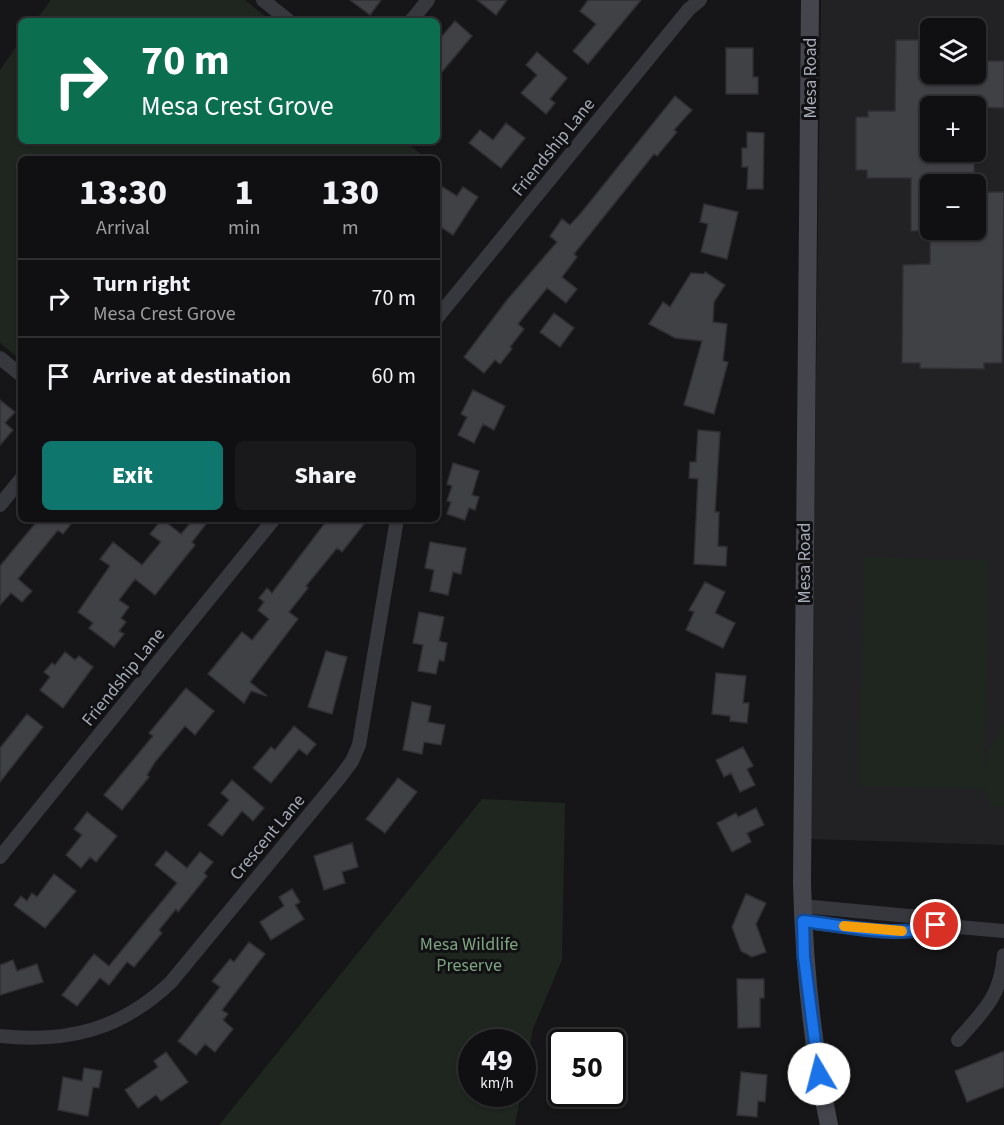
<!DOCTYPE html>
<html lang="en">
<head>
<meta charset="utf-8">
<style>
  :root { --surface:#101012; --page:#19191b; --text:#f1f3f6; --muted:#9c9d9f; --line:#303032; --accent:#0f766e }
  body { margin:0; font-family:"Source Sans 3",sans-serif; background:var(--page); color:var(--text); height:100vh; display:flex; flex-direction:column; font-size:22px; white-space:nowrap }
  * { box-sizing:border-box; margin:0 }
  p { font-size:20px; color:var(--muted) }
  .icon { flex:none; width:33px; height:33px; fill:none; stroke:currentColor; stroke-width:2; stroke-linecap:round; stroke-linejoin:round }
  .map { position:relative; flex:1; overflow:hidden }
  .side { position:absolute; left:18px; top:156px; width:422px; height:366px; display:flex; flex-direction:column; background:var(--surface); border-radius:9px; box-shadow:0 2px 4px #0004,0 0 0 2px var(--line) }
  .side>* { flex:none }
  .top-card { position:absolute; left:18px; top:18px; width:422px; height:126px; border-radius:9px; box-shadow:0 2px 4px #0004,0 0 0 2px var(--line); background:#0b6e4f; color:#fff; overflow:hidden }
  .controls { position:absolute; left:920px; top:18px; display:grid; gap:12px }
  .controls a { display:grid; place-items:center; width:66px; height:66px; border-radius:9px; background:var(--surface); box-shadow:0 2px 4px #0004,0 0 0 2px var(--line); font-size:30px }
  .speed { position:absolute; left:458px; top:1029px; display:flex; gap:12px; font-size:30px; font-weight:700; text-align:center }
  .speed>* { display:grid; place-content:center; width:78px; height:78px; border-radius:50%; background:var(--surface); box-shadow:0 2px 4px #0004,0 0 0 2px var(--line); line-height:1 }
  .speed small { font-size:15px; font-weight:400 }
  .speed .limit { border:3px solid #111; border-radius:9px; background:#fff; color:#111 }
  .pin { position:absolute; display:grid; place-items:center; width:51px; height:51px; color:#fff; margin:-26px; border:3px solid #fff; border-radius:50%; box-shadow:0 2px 6px #0007 }
  .me { position:absolute; width:66px; margin:-33px; rotate:352deg; stroke-linejoin:round; filter:drop-shadow(0 0 4px #0008) }
  .turn { display:flex; align-items:center; gap:21px; height:126px; padding:0 24px; font-size:27px }
  .turn .icon { width:78px; height:78px; stroke-width:2.5 }
  .turn b { display:block; font-size:42px; line-height:51px }
  .eta { display:flex; justify-content:space-evenly; align-items:center; height:102px; text-align:center }
  .eta b { font-size:36px; font-weight:800; line-height:42px }
  .cta { display:flex; gap:12px; margin-top:auto; padding:12px 24px }
  .cta a { flex:1; height:69px; border-radius:9px; background:var(--accent); color:#fff; font-size:24px; font-weight:800; line-height:69px; text-align:center }
  .cta a+a { background:var(--page); color:var(--text) }
  ul { padding:0; list-style:none }
  li { display:flex; align-items:center; gap:18px; height:78px; padding:0 24px; border-top:2px solid var(--line) }
  li div { flex:1 }
  li b { display:block; font-size:22px }
  li em { font-style:normal }
  .map>svg:first-child { display:block }
  .built { fill:#222225; fill-rule:evenodd }
  .green { fill:#1e261f }
  .building { fill:#404145; stroke:#303034; stroke-width:1.5 }
  .lines { fill:none; stroke-linecap:round; stroke-linejoin:round }
  .street { stroke:#37383d; stroke-width:14 }
  .secondary { stroke:#45464d; stroke-width:18 }
  .route-casing { stroke:#114b97; stroke-width:15 }
  .route { stroke:#1a73e8; stroke-width:10 }
  .slow { stroke:#f59e0b; stroke-width:10 }
  .labels { text-anchor:middle; stroke-width:6; stroke-linejoin:round; paint-order:stroke }
  .street-label { font-size:18px; fill:#a7acb9; stroke:#111113 }
  .park-label { font-size:18px; fill:#7ea481; stroke:#111113 }
</style>
</head>
<body>
<div class="map">
<svg width="1004" height="1125" viewBox="0 0 1004 1125">
  <rect width="100%" height="100%" fill="#161618"/>
  <path class="built" d="M821,0H1004V845L810,839ZM930,28H975V74H930ZM930,106H975V152H930ZM930,184H975V230H930Z"/>
  <path class="green" d="M51,0H245L271,21H35Z
    M21,40V141H405L422,155L418,159H21V360L0,343V70Z
    M864,557L988,560L984,772L989,749L1004,724V806H990L984,786V789L859,786Z
    M482,799L565,803L562,960L533,1029L522,1090V1042H471V1094H521L515,1125H219Z"/>
  <path class="building" d="M350,0H381L370,15Z
    M477,0H507L496,15Z
    M588,0H641L588,64L573,51L596,24L580,11Z
    M455,21L472,36L436,79V43Z
    M896,40H930V74H975V61H1004V108L930,106V152H974V184H930V230H975V192H1004L1002,363H984V369L920,368V363H902L903,265L930,264V231H911V178H867V170H856V117H868V111H895Z
    M726,48H753V77H758V94H726Z
    M537,52L567,78L550,99L555,103L546,114L521,93L537,75L526,65Z
    M675,96L692,110L674,130L677,132L657,156L654,154L574,254L577,257L562,277L577,289L566,303L547,288L518,324L524,329L510,347L512,349L500,364L495,360L484,373L464,357L507,300L557,242L550,236L562,219L570,225L581,213Z
    M506,123L525,138L501,168L469,143L480,130L493,140Z
    M747,132L764,133L763,189H747L748,167H742V148H747Z
    M436,183L457,196L463,187L478,197L453,235L436,224Z
    M704,204L738,212L727,259L701,252L708,224L700,222Z
    M705,272L725,285L714,302L713,322L727,324L723,361L728,362L714,414L684,405L702,341L675,338L649,324L663,302L670,307L691,273L704,274Z
    M554,313L574,328L560,347L540,332Z
    M473,390L505,406L494,430L483,424L474,443L458,435L467,417L461,414Z
    M0,400L15,412L5,423L13,430L0,445Z
    M698,430L720,432L715,512H719L718,546L727,547L726,566L694,564L698,479L689,478L690,462H696Z
    M453,463L479,471L472,495L479,497L475,510L469,508L465,520L447,514L451,502L447,501L452,486L447,484Z
    M39,519H75L63,534L58,530L18,579L32,591L22,602L11,593L0,605V566Z
    M162,519L181,534L194,519H210L192,542L195,545L155,595L135,579L119,600L129,607L121,618L126,622L119,631L124,634L114,647L89,628L93,623L78,612L110,566L100,559L113,542L142,565L161,542L150,534Z
    M328,519H358L364,524L342,552L337,548L306,586L308,588L289,612L298,619L250,682L267,696L251,691L244,703L208,674L242,632L252,640L269,619L258,610L264,602L259,598L267,588L272,593Z
    M430,542L466,548L461,574L453,572L448,595L430,591L434,570L425,568Z
    M705,582L725,592L715,613L735,623L723,648L686,630L694,612L689,610Z
    M419,612L444,617L439,641L447,643L444,661L439,660L436,674L418,671L423,645L413,643Z
    M326,651L347,657L332,714L308,707Z
    M65,652L75,660L79,656L93,667L63,708L40,690L50,677L44,672L52,663L55,665Z
    M716,673L746,676L743,703H749L747,723L730,721V716L712,714Z
    M186,688L214,711L195,735L185,726L155,762L147,775L149,777L122,810L104,795L153,736L149,733Z
    M412,702L431,706L428,722L445,725L441,745L424,742L422,754L403,750Z
    M27,714L43,727L0,782V748Z
    M294,726L316,744L307,755L299,749L271,783L253,768L271,747L275,750Z
    M743,747L753,766L747,769L755,785L740,792L731,773L724,777L716,760Z
    M398,778L417,792L385,833L366,819Z
    M232,780L264,808L253,821L242,811L222,836L208,825L229,800L221,793Z
    M756,808L764,825L747,833L751,842L732,852L717,823L736,813L738,817Z
    M87,812L117,836L96,862L90,857L81,868L66,855L82,835L74,829Z
    M352,843L358,867L342,872L345,883L324,890L314,856Z
    M166,851L187,868L200,852L213,862L204,873L207,876L178,912L176,909L159,930L162,933L134,967L127,962L109,985L100,978L77,1006L62,995L94,954L109,966L177,883L155,865Z
    M54,874L76,891L45,928L14,905L21,896L27,901L32,893L37,897Z
    M292,889L300,902L295,905L304,919L271,940L260,922L284,906L279,897Z
    M746,894L766,903L756,924L766,952L752,957L741,951L732,927Z
    M249,942L265,954L222,1010L228,1014L223,1020L233,1029L215,1052L205,1044L196,1055L178,1041L220,987L212,981L230,959L234,962Z
    M13,960L17,971L37,964L43,982L0,995V965Z
    M737,979H764V998H760V1027L738,1028Z
    M1004,1051V1087L967,1102L955,1071Z
    M166,1052L188,1082L161,1101L156,1095L138,1108L125,1090L158,1067L154,1061Z
    M84,1068L102,1071L99,1088L93,1087L88,1116L58,1110L63,1077L82,1081Z
    M741,1072L767,1075L765,1102L758,1101L757,1117L737,1115Z"/>
  <g class="lines">
    <path class="street" d="M263,0L289,21
      M411,21L428,0
      M436,319L689,9L700,0
      M0,358L21,375
      M0,505L21,479
      M0,857L274,519
      M802,906L920,917L936,925L1004,931
      M803,922C841,925 902,940 936,925
      M0,1036C67,1043 121,1030 171,982L341,776L352,761L359,745L397,519
      M958,1040C985,1009 1000,998 1004,955"/>
    <path class="secondary" d="M810,0L802,883C804,964 812,1045 829,1125"/>
  </g>
  <g class="lines">
    <defs>
      <path id="route" d="M819,1074L804,957L803,921C841,925 902,940 936,925"/>
    </defs>
    <use href="#route" class="route-casing"/>
    <use href="#route" class="route"/>
    <path class="slow" d="M844,926L902,931"/>
  </g>
  <g class="labels">
    <g class="street-label">
      <text transform="translate(810 78) rotate(-90)" y="6">Mesa Road</text>
      <text transform="translate(553 147) rotate(-51)" y="6">Friendship Lane</text>
      <text transform="translate(804 563) rotate(-90)" y="6">Mesa Road</text>
      <text transform="translate(123 677) rotate(-51)" y="6">Friendship Lane</text>
      <text transform="translate(267 837) rotate(-50)" y="6">Crescent Lane</text>
    </g>
    <g class="park-label">
      <text x="469" y="950">Mesa Wildlife<tspan x="469" dy="21">Preserve</tspan></text>
    </g>
  </g>
</svg>
<div class="controls">
<a><svg class="icon" aria-label="layers" viewBox="0 0 24 24"><path d="M12 4l9 5-9 5-9-5zM3 14l9 5 9-5"/></svg></a>
<a>+</a>
<a>−</a>
</div>
<div class="speed"><div>49<small>km/h</small></div><div class="limit">50</div></div>
<div class="pin" style="left:936px;top:925px;background:#d93025"><svg class="icon" aria-label="arrive" viewBox="0 0 24 24"><path d="M6 21V4h12l-3 4 3 4H6"/></svg></div>
<svg class="me" style="left:819px;top:1074px" viewBox="-20 -20 40 40"><circle r="19" fill="#fff"/><path d="M0-13L10 11 0 6-10 11z" fill="#1a73e8"/></svg>
<div class="top-card">
<div class="turn"><svg class="icon" aria-label="right" viewBox="0 0 24 24"><path d="M7 20v-9h11M14 6l5 5-5 5"/></svg><div><b>70 m</b>Mesa Crest Grove</div></div>
</div>
<section class="side">
<div class="eta">
<div><b>13:30</b><p>Arrival</p></div>
<div><b>1</b><p>min</p></div>
<div><b>130</b><p>m</p></div>
</div>
<ul>
<li><svg class="icon" aria-label="right" viewBox="0 0 24 24"><path d="M7 20v-9h11M14 6l5 5-5 5"/></svg><div><b>Turn right</b><p>Mesa Crest Grove</p></div><em>70 m</em></li>
<li><svg class="icon" aria-label="arrive" viewBox="0 0 24 24"><path d="M6 21V4h12l-3 4 3 4H6"/></svg><div><b>Arrive at destination</b></div><em>60 m</em></li>
</ul>
<div class="cta"><a>Exit</a><a>Share</a></div>
</section>
</div>
</body>
</html>
